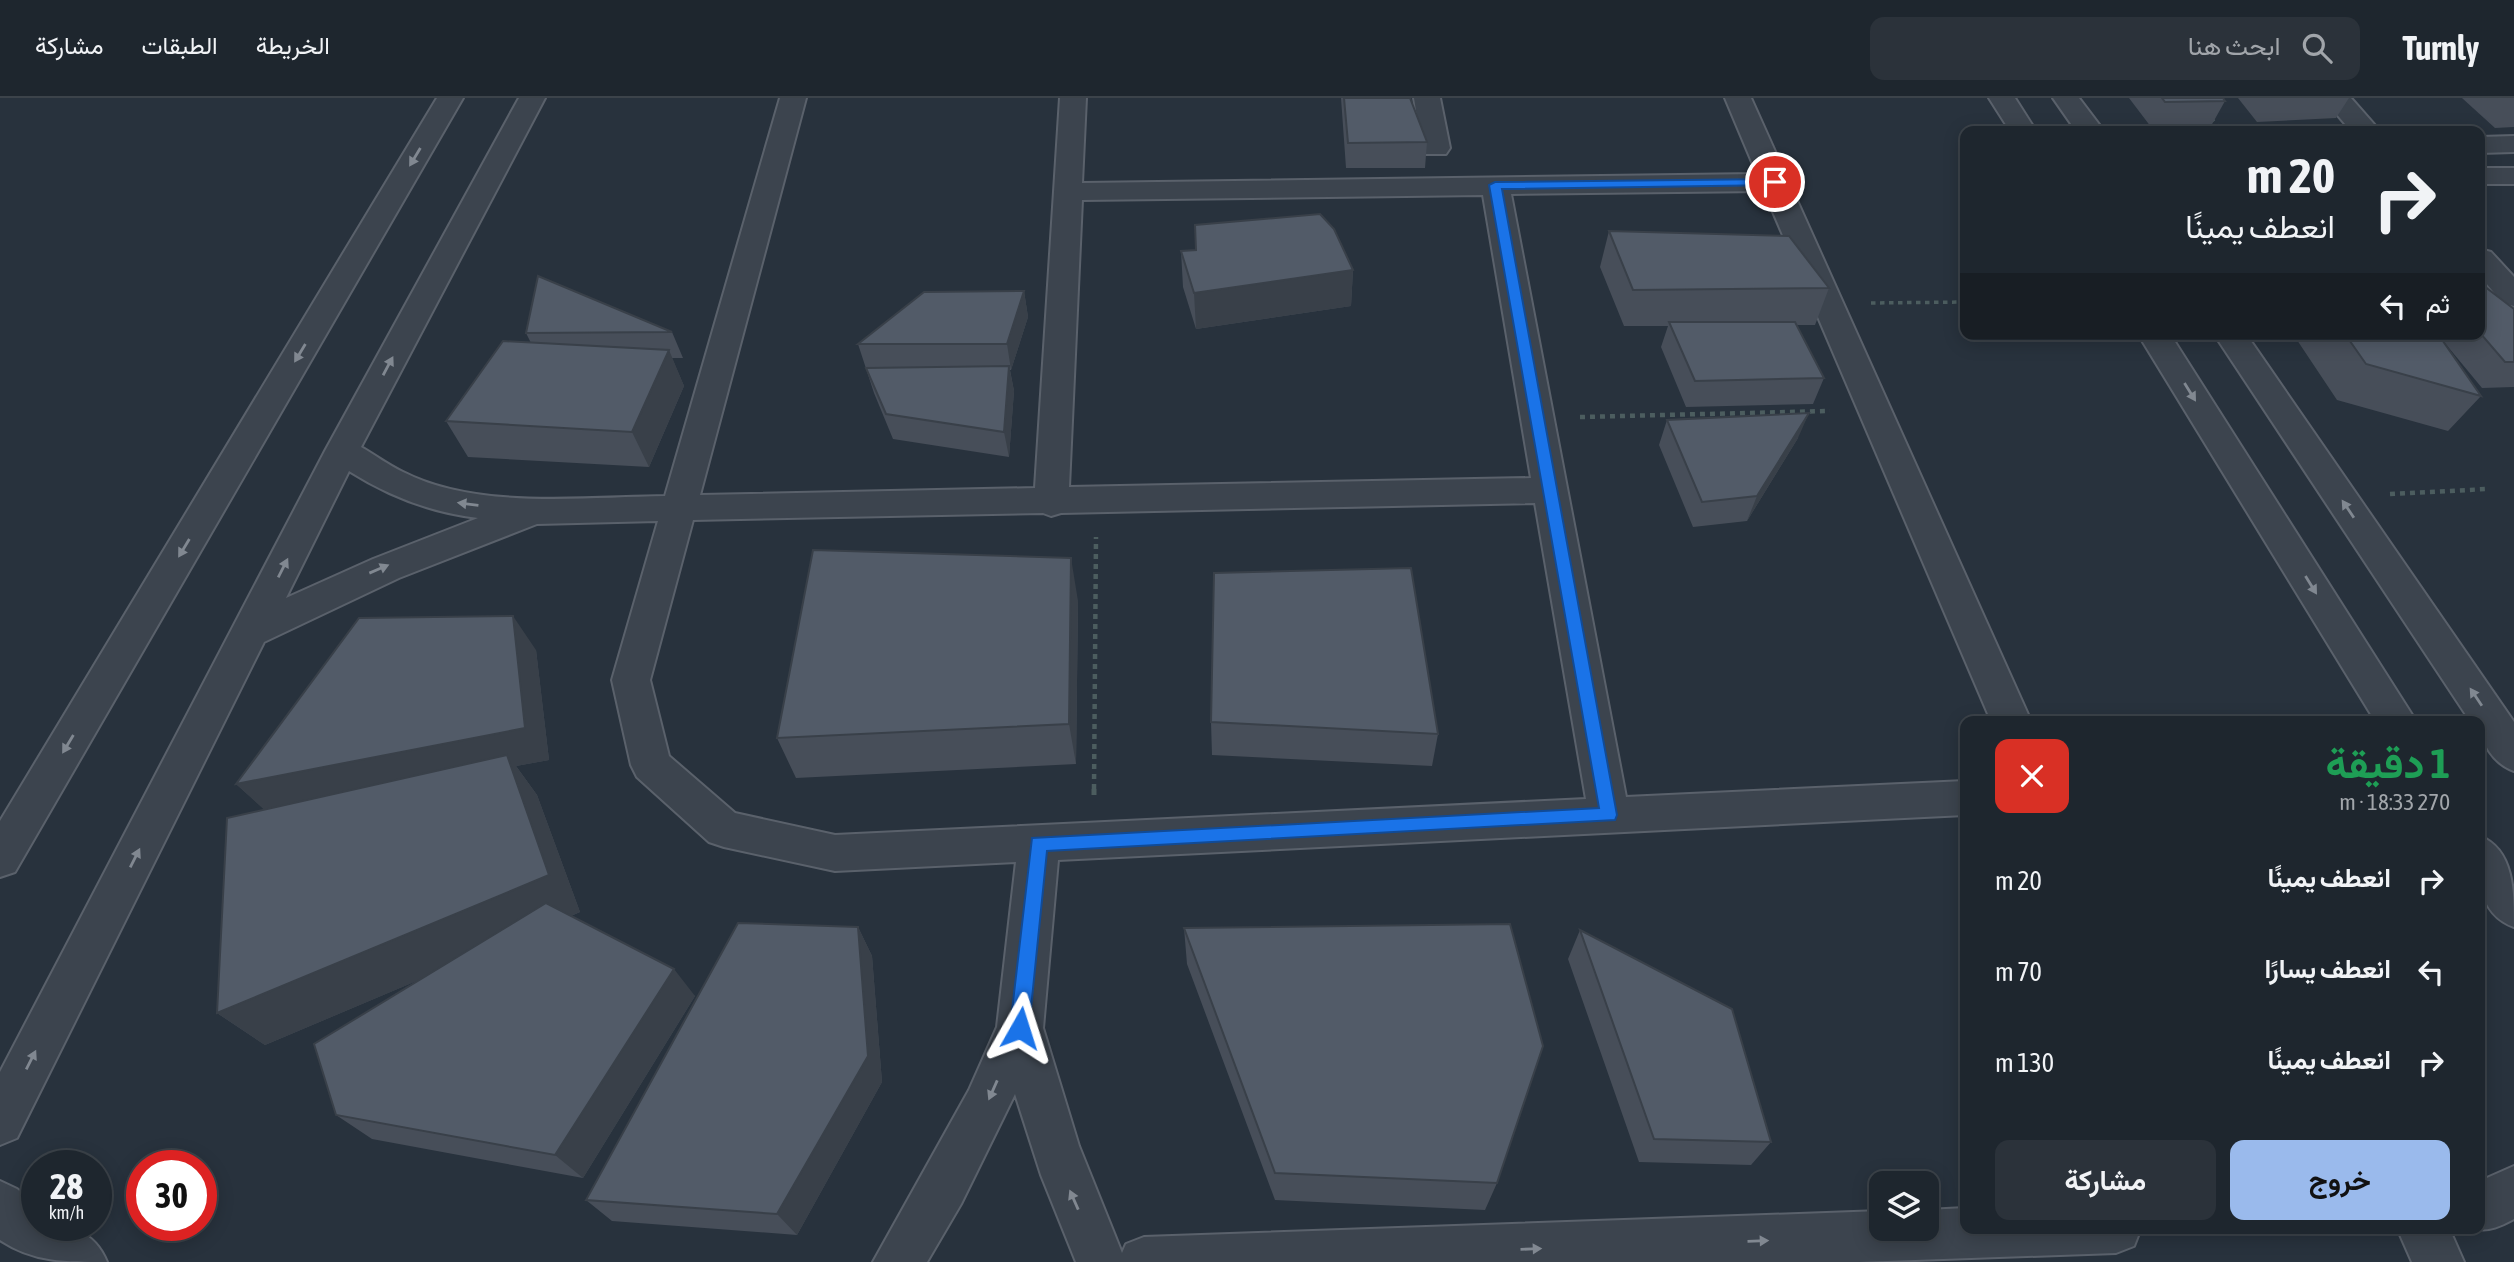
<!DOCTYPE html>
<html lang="ar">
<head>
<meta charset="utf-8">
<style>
  :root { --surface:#1e262e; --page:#2b323a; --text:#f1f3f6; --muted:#a1a5aa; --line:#3c434a; --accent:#9abaec }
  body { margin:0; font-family:"Asap Condensed",Vazirmatn,sans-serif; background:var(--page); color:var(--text); direction:rtl; height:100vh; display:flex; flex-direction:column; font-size:26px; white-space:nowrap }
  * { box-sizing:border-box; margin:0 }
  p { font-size:23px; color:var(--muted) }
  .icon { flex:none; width:38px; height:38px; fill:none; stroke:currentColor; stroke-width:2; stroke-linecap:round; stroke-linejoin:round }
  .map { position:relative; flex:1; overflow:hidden; direction:ltr }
  .drawer { position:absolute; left:1960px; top:618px; width:525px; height:518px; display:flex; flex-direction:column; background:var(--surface); border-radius:14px; box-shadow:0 4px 18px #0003,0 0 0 2px var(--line); direction:rtl }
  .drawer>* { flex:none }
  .hud { position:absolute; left:1960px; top:28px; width:525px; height:214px; border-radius:14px; box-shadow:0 4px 18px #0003,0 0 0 2px var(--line); direction:rtl; background:#1e262e; color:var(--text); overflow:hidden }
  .controls { position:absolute; left:1869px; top:1073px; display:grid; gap:14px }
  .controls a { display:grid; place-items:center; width:70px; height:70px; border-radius:14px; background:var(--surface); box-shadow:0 4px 18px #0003,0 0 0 2px var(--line); font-size:35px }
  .speed { position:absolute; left:21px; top:1052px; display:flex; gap:14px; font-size:35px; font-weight:700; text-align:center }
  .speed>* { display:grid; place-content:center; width:91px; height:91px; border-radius:50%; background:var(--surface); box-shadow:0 4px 18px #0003,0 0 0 2px var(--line); line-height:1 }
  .speed small { font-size:18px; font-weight:400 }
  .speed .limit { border:10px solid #d22; background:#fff; color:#111 }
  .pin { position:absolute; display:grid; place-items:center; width:60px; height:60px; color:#fff; margin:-30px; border:4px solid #fff; border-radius:50%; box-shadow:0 2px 7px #0007 }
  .me { position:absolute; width:77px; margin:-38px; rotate:6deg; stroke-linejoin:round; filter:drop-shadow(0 0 5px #0008) }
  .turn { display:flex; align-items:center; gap:24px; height:147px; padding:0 35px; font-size:32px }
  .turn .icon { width:91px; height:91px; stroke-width:2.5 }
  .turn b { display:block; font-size:49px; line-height:60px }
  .then { display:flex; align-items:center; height:66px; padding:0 35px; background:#0003; gap:14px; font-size:26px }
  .round { display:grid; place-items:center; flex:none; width:74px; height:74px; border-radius:14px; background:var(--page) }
  .headline { display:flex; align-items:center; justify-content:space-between; height:119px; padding:0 35px }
  h1 { font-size:42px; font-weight:700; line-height:52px; color:#1e9e55 }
  .cta { display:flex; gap:14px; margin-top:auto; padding:14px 35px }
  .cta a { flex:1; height:80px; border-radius:14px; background:var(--accent); color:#111; font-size:28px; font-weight:700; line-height:80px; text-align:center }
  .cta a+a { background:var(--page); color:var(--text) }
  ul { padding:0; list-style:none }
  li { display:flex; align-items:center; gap:21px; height:91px; padding:0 35px }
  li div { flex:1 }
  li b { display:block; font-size:26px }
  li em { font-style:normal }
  header { display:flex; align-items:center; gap:42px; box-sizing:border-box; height:98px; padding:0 35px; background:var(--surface); border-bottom:2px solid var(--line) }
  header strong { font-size:33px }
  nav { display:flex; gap:38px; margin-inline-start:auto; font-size:24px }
  .search { width:490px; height:63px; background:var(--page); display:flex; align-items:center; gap:18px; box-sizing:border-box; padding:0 24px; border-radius:14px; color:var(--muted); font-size:26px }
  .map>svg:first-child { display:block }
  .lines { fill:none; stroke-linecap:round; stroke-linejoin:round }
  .minor-casing { stroke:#5a616b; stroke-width:4 }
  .path-far2 { stroke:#4c5d5f; stroke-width:3.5; stroke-dasharray:4.5 4.5; stroke-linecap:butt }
  .path-far1 { stroke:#4c5d5f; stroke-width:4.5; stroke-dasharray:5 5; stroke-linecap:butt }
  .path { stroke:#4c5d5f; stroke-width:5; stroke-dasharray:6 6; stroke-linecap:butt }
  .minor { fill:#3c444e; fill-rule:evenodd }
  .wall { fill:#474e59 }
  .shaded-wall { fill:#394049 }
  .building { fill:#525b68; stroke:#394049; stroke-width:2 }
  .oneway { fill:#818891 }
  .route { fill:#1a73e8; stroke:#114b97; stroke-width:2 }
</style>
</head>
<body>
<header>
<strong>Turnly</strong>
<div class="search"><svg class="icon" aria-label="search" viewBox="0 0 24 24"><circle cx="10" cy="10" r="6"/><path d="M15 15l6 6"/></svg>ابحث هنا</div>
<nav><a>الخريطة</a><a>الطبقات</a><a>مشاركة</a></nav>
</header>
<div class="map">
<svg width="2514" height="1164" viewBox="0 0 2514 1164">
  <rect width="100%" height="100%" fill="#28323d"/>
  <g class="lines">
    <defs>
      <path id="minor" d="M437,0H463L15,774L0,779V723Z
        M519,0H545L361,349C375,357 388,367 403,374C477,412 584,399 665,398L780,0H806L700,397L1035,390L1060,0H1086L1082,85L1757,76L1725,0H1751L2031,623H1991L1764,93L1511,96L1626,699L1965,683V717L1058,762L1043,930L1079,1048L1122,1155L1126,1146L1144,1139L1881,1113V1130H1927V1112L1965,1110V1130H2141L2134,1148L2116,1155L1859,1164H1076L1041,1077L1015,996L961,1106L927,1164H873L969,992L997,929L1016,764L835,773L724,749L709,744L637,679L631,667L612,582L658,423L537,426L399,480L264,544L17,1040L0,1047V974L325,353ZM1483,97L1531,380L1069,389L1082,102ZM349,373C387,397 432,415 478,420L373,461L286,500ZM1535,405L1586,701L835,737L735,715L669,658L650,582L693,422L1043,415L1051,418L1061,415Z
        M1414,0H1440L1450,50L1446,56H1426L1422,50Z
        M1989,0H2015L2036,33H2010Z
        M2053,0H2079L2104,33H2076Z
        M2323,0H2351L2380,33H2351Z
        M2514,38V54L2480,55V39Z
        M2480,70H2514V86H2480Z
        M2480,151L2491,154L2514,179V208L2503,205L2480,178Z
        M2138,236H2170L2416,623H2375Z
        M2214,236H2246L2514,624V673C2494,666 2480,645 2480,623H2470Z
        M2480,738C2514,752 2514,793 2514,829C2475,815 2478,773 2480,738Z
        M2514,1068V1121C2503,1127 2487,1135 2475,1130H2480V1083Z
        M0,1083L17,1091L37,1108V1127C69,1127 94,1132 107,1164C65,1164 33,1164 0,1142Z
        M2397,1130H2449L2464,1164H2412Z"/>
    </defs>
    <use href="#minor" class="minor-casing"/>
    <path class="path-far2" d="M2211,20L2222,33
      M1871,205L1965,204"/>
    <path class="path-far1" d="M1580,319L1830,313
      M2390,396L2487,391
      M1094,691L1096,439"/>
    <path class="path" d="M1094,697V689"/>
    <use href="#minor" class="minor"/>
  </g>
  <path class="wall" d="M1341,0H1410L1427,44L1425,70H1346Z
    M2129,0H2223L2225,3L2211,28L2151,29Z
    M2238,0H2349L2336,20L2257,24Z
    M2462,0H2514V29L2495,30Z
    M1609,133L1829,190L1815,227H1796L1824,280L1813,306L1686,309L1661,249L1668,228H1624L1600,169Z
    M1181,153L1353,172L1351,208L1196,231L1183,189Z
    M2480,185L2514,211V289L2482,290L2439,238L2481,298L2448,333L2337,302L2293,236H2480Z
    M1024,193L1028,219L1011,272H1010L1014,293L1009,359L893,341L874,295L858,246Z
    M672,234L683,260H672L684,288L649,369L468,359L446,323L531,245L526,235Z
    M1667,322L1798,340L1747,423L1693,429L1659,347Z
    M1078,503L1076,666L796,680L777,640Z
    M536,552L549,662L516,668L537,697L580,814L571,818L695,898L583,1080L372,1041L336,1017L421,881L265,947L217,915L264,711L236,686Z
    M1211,624L1438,636L1432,668L1212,657Z
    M858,829L872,858L882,984L797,1137L612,1123L586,1102Z
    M1184,830L1497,1085L1485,1112L1275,1102L1187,866Z
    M1580,832L1771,1044L1751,1067L1639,1064L1568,861Z"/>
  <path class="shaded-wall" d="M1353,172L1351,208L1196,231L1194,195Z
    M1024,193L1028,219L1011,272L1007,246Z
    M669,252L684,288L649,369L632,334Z
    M1009,268L1014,293L1009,359L1004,334Z
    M1809,315L1798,340L1747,423L1757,398Z
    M1071,460L1078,503L1076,666L1069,626Z
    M513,518L536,552L549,662L516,668L537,697L580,814L265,947L217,915L270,717L236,686Z
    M858,829L872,858L882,984L797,1137L777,1116Z
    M674,871L695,898L583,1080L555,1057Z"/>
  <path class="building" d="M1344,0H1410L1427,44L1348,45Z
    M2162,0H2223L2225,3L2165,4Z
    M1320,116L1334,131L1353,172L1194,195L1181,153L1196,152L1195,127Z
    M1609,133L1789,138L1829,190L1633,192Z
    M2480,151H2485L2480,158Z
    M538,178L672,234L526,235Z
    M2480,185L2514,211V264H2505L2480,235Z
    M1024,193L1007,246H858L924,194Z
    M1669,224H1795L1824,280L1695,283Z
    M2345,236H2438L2481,298L2366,266Z
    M503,243L669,252L632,334L446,323Z
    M1009,268L1004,334L886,316L866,270Z
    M1809,315L1757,398L1702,404L1667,322Z
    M813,452L1071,460L1069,626L777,640Z
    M1411,470L1438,636L1211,624L1214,475Z
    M513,518L525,630L236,686L359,520Z
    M507,657L549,777L217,915L227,720Z
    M546,805L674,871L555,1057L336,1017L314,946Z
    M738,825L858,829L868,958L777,1116L586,1102Z
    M1510,826L1543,948L1497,1085L1275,1075L1184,830Z
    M1580,832L1732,911L1771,1044L1654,1041Z"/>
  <defs><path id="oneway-solid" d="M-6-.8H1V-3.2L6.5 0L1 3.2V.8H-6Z" transform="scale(1.75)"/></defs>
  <g class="oneway">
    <use href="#oneway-solid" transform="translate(415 59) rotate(121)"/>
    <use href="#oneway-solid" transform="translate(300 255) rotate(121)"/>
    <use href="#oneway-solid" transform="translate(388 268) rotate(-62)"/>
    <use href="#oneway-solid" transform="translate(2190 294) rotate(58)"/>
    <use href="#oneway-solid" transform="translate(468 406) rotate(-173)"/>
    <use href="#oneway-solid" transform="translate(2348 411) rotate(-124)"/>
    <use href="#oneway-solid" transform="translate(184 450) rotate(121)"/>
    <use href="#oneway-solid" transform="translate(283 470) rotate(-63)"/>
    <use href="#oneway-solid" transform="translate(379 471) rotate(-23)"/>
    <use href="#oneway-solid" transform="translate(2311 487) rotate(58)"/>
    <use href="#oneway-solid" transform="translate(2476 599) rotate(-124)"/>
    <use href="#oneway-solid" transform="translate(68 646) rotate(121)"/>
    <use href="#oneway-solid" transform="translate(135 760) rotate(-63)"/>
    <use href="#oneway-solid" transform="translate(31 962) rotate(-63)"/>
    <use href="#oneway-solid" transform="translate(993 992) rotate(114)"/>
    <use href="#oneway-solid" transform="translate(1074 1102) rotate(-114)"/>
    <use href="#oneway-solid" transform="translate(1758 1143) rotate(-2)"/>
    <use href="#oneway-solid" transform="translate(1531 1151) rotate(-2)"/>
  </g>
  <path class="route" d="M1775,81L1779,82V87L1502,91L1617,717L1615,722L1047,753L1029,930L1027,936L1020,939L1013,936L1010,930L1032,740L1599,710L1489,87L1495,84Z"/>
</svg>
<div class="controls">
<a><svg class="icon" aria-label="layers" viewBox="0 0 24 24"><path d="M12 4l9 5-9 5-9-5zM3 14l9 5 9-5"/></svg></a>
</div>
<div class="speed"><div>28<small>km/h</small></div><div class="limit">30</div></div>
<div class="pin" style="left:1775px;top:84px;background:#d93025"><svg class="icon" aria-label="arrive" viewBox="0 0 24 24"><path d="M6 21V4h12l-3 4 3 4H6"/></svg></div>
<svg class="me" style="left:1020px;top:930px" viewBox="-20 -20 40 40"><path d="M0-17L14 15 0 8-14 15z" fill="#1a73e8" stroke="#fff" stroke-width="4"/></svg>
<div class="hud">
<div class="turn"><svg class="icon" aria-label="right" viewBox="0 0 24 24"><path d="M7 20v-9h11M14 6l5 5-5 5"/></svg><div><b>20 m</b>انعطف يمينًا</div></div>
<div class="then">ثم<svg class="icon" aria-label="left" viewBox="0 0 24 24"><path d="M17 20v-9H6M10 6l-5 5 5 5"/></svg></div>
</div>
<section class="drawer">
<div class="headline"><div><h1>1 دقيقة</h1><p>270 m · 18:33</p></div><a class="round" style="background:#d93025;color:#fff"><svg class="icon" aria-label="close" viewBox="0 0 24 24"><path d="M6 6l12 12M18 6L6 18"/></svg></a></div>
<ul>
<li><svg class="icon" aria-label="right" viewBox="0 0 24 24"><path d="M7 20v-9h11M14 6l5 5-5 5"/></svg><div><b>انعطف يمينًا</b></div><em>20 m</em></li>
<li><svg class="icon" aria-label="left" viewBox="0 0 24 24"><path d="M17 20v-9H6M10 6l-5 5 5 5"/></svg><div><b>انعطف يسارًا</b></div><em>70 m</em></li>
<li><svg class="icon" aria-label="right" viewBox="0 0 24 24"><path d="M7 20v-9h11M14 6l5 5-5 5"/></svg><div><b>انعطف يمينًا</b></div><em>130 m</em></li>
</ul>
<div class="cta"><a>خروج</a><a>مشاركة</a></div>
</section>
</div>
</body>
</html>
